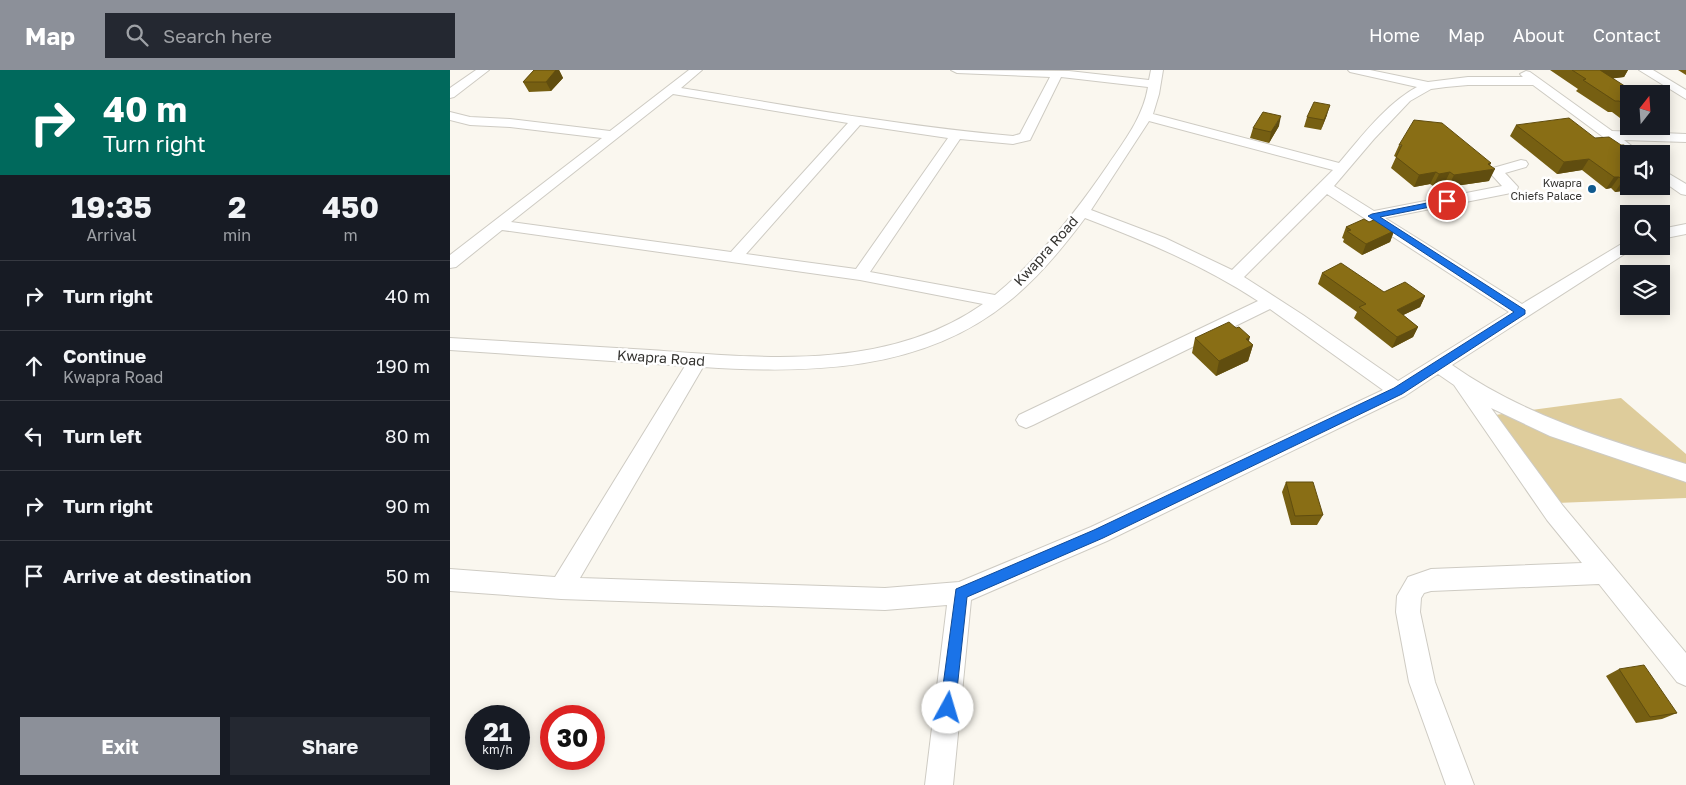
<!DOCTYPE html>
<html lang="en">
<head>
<meta charset="utf-8">
<style>
  :root { --surface:#171b24; --page:#242831; --text:#f1f3f6; --muted:#9ea1a6; --line:#363941; --accent:#8c9099 }
  body { margin:0; font-family:"Golos Text",sans-serif; background:var(--page); color:var(--text); height:100vh; display:flex; flex-direction:column; font-size:19px; white-space:nowrap }
  * { box-sizing:border-box; margin:0 }
  p { font-size:16px; color:var(--muted) }
  .icon { flex:none; width:28px; height:28px; fill:none; stroke:currentColor; stroke-width:2; stroke-linecap:round; stroke-linejoin:round }
  .map { position:relative; flex:1; overflow:hidden }
  .details { display:flex; flex-direction:column; background:var(--surface); width:450px }
  .details>* { flex:none }
  .top-card { background:#00695c; color:#fff; overflow:hidden }
  .needle { width:32px; rotate:17deg }
  .buttons { position:absolute; left:1170px; top:15px; display:grid; gap:10px }
  .buttons a { display:grid; place-items:center; width:50px; height:50px; border-radius:0px; background:var(--surface); box-shadow:0 2px 12px #0003; font-size:25px }
  .speed { position:absolute; left:15px; top:635px; display:flex; gap:10px; font-size:25px; font-weight:700; text-align:center }
  .speed>* { display:grid; place-content:center; width:65px; height:65px; border-radius:50%; background:var(--surface); box-shadow:0 2px 12px #0003; line-height:1 }
  .speed small { font-size:12px; font-weight:400 }
  .speed .limit { border:8px solid #d22; background:#fff; color:#111 }
  .pin { position:absolute; display:grid; place-items:center; width:42px; height:42px; color:#fff; margin:-21px; border:2px solid #fff; border-radius:50%; box-shadow:0 1px 5px #0007 }
  .me { position:absolute; width:55px; margin:-28px; rotate:6deg; stroke-linejoin:round; filter:drop-shadow(0 0 4px #0008) }
  .turn { display:flex; align-items:center; gap:18px; height:105px; padding:0 20px; font-size:22px }
  .turn .icon { width:65px; height:65px; stroke-width:2.5 }
  .turn b { display:block; font-size:35px; line-height:42px }
  .eta { display:flex; justify-content:space-evenly; align-items:center; height:85px; text-align:center }
  .eta b { font-size:30px; font-weight:700; line-height:35px }
  .button { display:flex; gap:10px; margin-top:auto; padding:10px 20px }
  .button a { flex:1; height:58px; border-radius:0px; background:var(--accent); color:#fff; font-size:20px; font-weight:700; line-height:58px; text-align:center }
  .button a+a { background:var(--page); color:var(--text) }
  ul { padding:0; list-style:none }
  li { display:flex; align-items:center; gap:15px; height:70px; padding:0 20px; border-top:1px solid var(--line) }
  li div { flex:1 }
  li b { display:block; font-size:19px }
  li em { font-style:normal }
  header { display:flex; align-items:center; gap:30px; box-sizing:border-box; height:70px; padding:0 25px; background:var(--accent); color:#fff }
  header strong { font-size:24px }
  nav { display:flex; gap:28px; margin-inline-start:auto; font-size:18px }
  .search { width:350px; height:45px; background:var(--page); display:flex; align-items:center; gap:12px; box-sizing:border-box; padding:0 18px; border-radius:0px; color:var(--muted); font-size:19px }
  main { display:flex; flex:1; min-height:0 }
  .map>svg:first-child { display:block }
  .green { fill:#decc9b }
  .lines { fill:none; stroke-linecap:round; stroke-linejoin:round }
  .street-casing { stroke:#cecbc3; stroke-width:2 }
  .street { fill:#fff; fill-rule:evenodd }
  .wall { fill:#765f12 }
  .shaded-wall { fill:#604d0f }
  .building { fill:#896e15; stroke:#604d0f }
  .route { fill:#1a73e8; stroke:#114b97 }
  .poi-dot { fill:#105a8e; stroke:#fff; stroke-width:2 }
  .labels { text-anchor:middle; stroke-width:5; stroke-linejoin:round; paint-order:stroke }
  .far-poi-label { font-size:11px; fill:#343330; stroke:#fff; text-anchor:end }
  .street-label { font-size:14px; fill:#343330; stroke:#fff }
</style>
</head>
<body>
<header>
<strong>Map</strong>
<div class="search"><svg class="icon" aria-label="search" viewBox="0 0 24 24"><circle cx="10" cy="10" r="6"/><path d="M15 15l6 6"/></svg>Search here</div>
<nav><a>Home</a><a>Map</a><a>About</a><a>Contact</a></nav>
</header>
<main>
<section class="details">
<div class="top-card">
<div class="turn"><svg class="icon" aria-label="right" viewBox="0 0 24 24"><path d="M7 20v-9h11M14 6l5 5-5 5"/></svg><div><b>40 m</b>Turn right</div></div>
</div>
<div class="eta">
<div><b>19:35</b><p>Arrival</p></div>
<div><b>2</b><p>min</p></div>
<div><b>450</b><p>m</p></div>
</div>
<ul>
<li><svg class="icon" aria-label="right" viewBox="0 0 24 24"><path d="M7 20v-9h11M14 6l5 5-5 5"/></svg><div><b>Turn right</b></div><em>40 m</em></li>
<li><svg class="icon" aria-label="ahead" viewBox="0 0 24 24"><path d="M12 20V5M6 11l6-6 6 6"/></svg><div><b>Continue</b><p>Kwapra Road</p></div><em>190 m</em></li>
<li><svg class="icon" aria-label="left" viewBox="0 0 24 24"><path d="M17 20v-9H6M10 6l-5 5 5 5"/></svg><div><b>Turn left</b></div><em>80 m</em></li>
<li><svg class="icon" aria-label="right" viewBox="0 0 24 24"><path d="M7 20v-9h11M14 6l5 5-5 5"/></svg><div><b>Turn right</b></div><em>90 m</em></li>
<li><svg class="icon" aria-label="arrive" viewBox="0 0 24 24"><path d="M6 21V4h12l-3 4 3 4H6"/></svg><div><b>Arrive at destination</b></div><em>50 m</em></li>
</ul>
<div class="button"><a>Exit</a><a>Share</a></div>
</section>
<div class="map">
<svg width="1236" height="715" viewBox="0 0 1236 715">
  <rect width="100%" height="100%" fill="#faf7ef"/>
  <path class="green" d="M1171,328L1236,384V428L1106,433L1045,345Z"/>
  <g class="lines">
    <defs>
      <path id="street" d="M26,0H39L4,27L0,28V18Z
        M239,0H252L231,18C341,36 451,56 563,66L570,64L600,7L507,3L501,0L619,1L699,10L701,0H713L709,24L703,44L889,93C912,66 936,34 967,17L900,2L898,0H920L978,12L1018,7H1073L1070,4L1076,1L1080,2L1162,61L1236,64V72L1174,70L1192,84H1179V86L1083,15H1018L996,17L981,19L960,31L924,69L884,116L924,141L1052,116L1041,104L1043,98L1071,90L1076,91L1078,94L1076,97L1055,103L1068,117L1066,122L935,148L1072,234L1173,173L1179,171V176H1187L1002,295C1073,345 1154,369 1236,394V412L1100,366L1041,338L1113,436L1236,583V616L1227,612L1149,514L981,521L974,523L971,528L970,542L985,612L1024,715H996L959,612L946,542L947,526L958,507L981,499L1132,493L1097,450L1004,315L988,304L955,326L657,471L521,530L503,715H475L497,535L435,540L111,529L0,521V499L105,507L235,296L0,280V268C67,272 133,276 200,280C311,288 436,302 533,234L410,210L52,160L6,197L0,198V185L152,68L60,57L20,55L0,50V42L20,47L60,49L160,61ZM611,7L698,17C693,47 675,70 658,95C626,142 590,188 545,225L420,202L510,69L563,74L580,70ZM223,24L398,53L281,182L61,152ZM699,51L883,100L782,200L715,168L641,140ZM410,55L498,68L406,199L296,184ZM877,124L1059,242L948,311L853,245L794,207ZM635,148C695,171 753,195 808,231L569,345L566,350L569,355L576,358L583,355L820,239L933,320L641,457L509,512L435,518L130,508L253,297C358,304 472,302 558,232C587,209 612,179 635,148Z
        M1189,0H1203L1236,20V29Z
        M1211,99L1236,114V125L1231,124L1211,110Z
        M1236,154V164L1211,169V159Z"/>
    </defs>
    <use href="#street" class="street-casing"/>
    <use href="#street" class="street"/>
  </g>
  <path class="wall" d="M84,0H109L113,8L101,21L79,22L73,12Z
    M1100,0H1178L1174,7L1163,8L1179,24V47L1170,48L1162,42H1158L1126,21L1128,19Z
    M1228,0H1236V5Z
    M877,45L871,60L854,57L857,47Z
    M1066,55L1145,68L1179,116H1207L1165,122L1161,118L1156,119L1132,100L1107,104L1060,66Z
    M829,56L819,73L800,68L803,58Z
    M949,75L1041,93L1040,95L1039,111L998,117L994,114L983,116L980,114L964,117L941,98L946,87L944,86Z
    M919,152L944,161L940,172L912,185L893,172L894,169L892,168L896,157Z
    M872,203L934,222L975,226L970,237L953,245L968,257L963,267L942,278L904,248L907,242L868,214Z
    M786,258L803,275L798,291L766,306L742,283L745,268Z
    M836,412L873,445L867,455H841L832,422Z
    M1169,599L1227,643L1212,649L1186,653L1156,606Z"/>
  <path class="shaded-wall" d="M106,0H109L113,8L101,21L96,12Z
    M1149,0H1178L1174,7L1143,11Z
    M880,35L877,45L871,60L874,50Z
    M1178,36H1179V47L1170,48Z
    M831,46L829,56L819,73L821,62Z
    M1139,89L1132,100L1107,104L1114,92Z
    M1041,93L1037,100L1045,99L1039,111L998,117L1004,105Z
    M986,102L980,114L964,117L969,105Z
    M1000,102L994,114L983,116L989,104Z
    M1211,105H1216L1211,111Z
    M1164,107H1169L1161,118L1156,119Z
    M1173,110H1179V116H1207L1165,122Z
    M944,161L940,172L912,185L916,174Z
    M975,226L970,237L941,251L947,240Z
    M968,257L963,267L942,278L947,267Z
    M800,267L797,278L803,275L798,291L766,306L769,291L796,269Z"/>
  <path class="building" d="M84,0H106L96,12H73Z
    M1122,0H1150L1187,24H1179V36H1178L1169,31H1165L1133,10L1136,9Z
    M864,32L880,35L874,50L857,47Z
    M813,42L831,46L821,62L803,58Z
    M1119,48L1145,68L1159,67L1171,75H1174L1186,84H1179V110H1173L1169,107H1164L1139,89L1114,92L1066,55Z
    M964,50L992,53L1041,93L1038,94L1045,99L1004,105L1000,102L989,104L986,102L969,105L946,87L952,75H949Z
    M1211,101L1216,105H1211Z
    M914,149L919,152L926,149L944,161L916,174L897,161L901,160L896,157Z
    M891,193L934,222L955,212L975,226L947,240L968,257L947,267L909,237L916,234L872,203Z
    M779,252L786,258L789,257L800,267L796,269L803,275L769,291L745,268Z
    M836,412H863L873,445L845,446Z
    M1194,595L1227,643L1200,647L1169,599Z"/>
  <path class="route" d="M997,129L1000,130V133L930,147L1075,240V244L952,324L653,468L517,527L505,638L503,644L498,646L493,644L490,638L506,519L644,460L944,318L1064,242L918,146L922,144Z"/>
  <circle class="poi-dot" cx="1142" cy="119" r="5"/>
  <g class="labels">
    <g class="far-poi-label">
      <text x="1132" y="117">Kwapra<tspan x="1132" dy="13">Chiefs Palace</tspan></text>
    </g>
    <g class="street-label">
      <text transform="translate(596 181) rotate(-48)" y="5">Kwapra Road</text>
      <text transform="translate(211 288) rotate(4)" y="5">Kwapra Road</text>
    </g>
  </g>
</svg>
<div class="buttons">
<a><svg class="needle" viewBox="-14 -14 28 28"><path d="M0-13l5 13h-10z" fill="#e53935"/><path d="M0 13l5-13h-10z" fill="#9ea1a6"/></svg></a>
<a><svg class="icon" aria-label="sound" viewBox="0 0 24 24"><path d="M4 9h4l5-4v14l-5-4H4zM17 9q2 3 0 6"/></svg></a>
<a><svg class="icon" aria-label="search" viewBox="0 0 24 24"><circle cx="10" cy="10" r="6"/><path d="M15 15l6 6"/></svg></a>
<a><svg class="icon" aria-label="layers" viewBox="0 0 24 24"><path d="M12 4l9 5-9 5-9-5zM3 14l9 5 9-5"/></svg></a>
</div>
<div class="speed"><div>21<small>km/h</small></div><div class="limit">30</div></div>
<div class="pin" style="left:997px;top:131px;background:#d93025"><svg class="icon" aria-label="arrive" viewBox="0 0 24 24"><path d="M6 21V4h12l-3 4 3 4H6"/></svg></div>
<svg class="me" style="left:498px;top:638px" viewBox="-20 -20 40 40"><circle r="19" fill="#fff"/><path d="M0-13L10 11 0 6-10 11z" fill="#1a73e8"/></svg>
</div>
</main>
</body>
</html>
